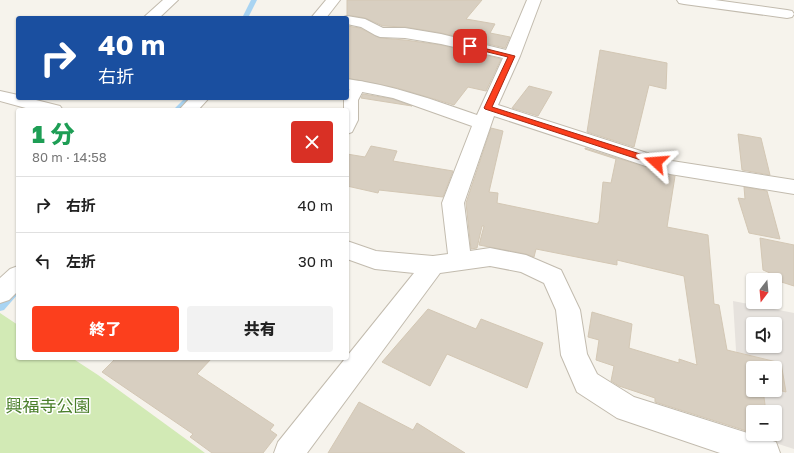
<!DOCTYPE html>
<html lang="ja">
<head>
<meta charset="utf-8">
<style>
  :root { --surface:#fff; --page:#f2f2f2; --text:#222; --muted:#767676; --line:#e0e0e0; --accent:#fc3f1d }
  body { margin:0; font-family:"Golos Text","Noto Sans JP",sans-serif; background:var(--page); color:var(--text); height:100vh; display:flex; flex-direction:column; font-size:15px; white-space:nowrap }
  * { box-sizing:border-box; margin:0 }
  p { font-size:13px; color:var(--muted) }
  .icon { flex:none; width:22px; height:22px; fill:none; stroke:currentColor; stroke-width:2; stroke-linecap:round; stroke-linejoin:round }
  .map { position:relative; flex:1; overflow:hidden }
  .sheet { position:absolute; left:16px; top:108px; width:333px; height:252px; display:flex; flex-direction:column; background:var(--surface); border-radius:4px; box-shadow:0 1px 3px #0004 }
  .sheet>* { flex:none }
  .guide { position:absolute; left:16px; top:16px; width:333px; height:84px; border-radius:4px; box-shadow:0 1px 3px #0004; background:#1a4fa0; color:#fff; overflow:hidden }
  .needle { width:26px; rotate:196deg }
  .controls { position:absolute; left:746px; top:273px; display:grid; gap:8px }
  .controls a { display:grid; place-items:center; width:36px; height:36px; border-radius:4px; background:var(--surface); box-shadow:0 1px 3px #0004; font-size:20px }
  .pin { position:absolute; display:grid; place-items:center; width:34px; height:34px; color:#fff; margin:-17px; border-radius:8px; box-shadow:0 2px 6px #0006 }
  .me { position:absolute; width:44px; margin:-22px; rotate:289deg; stroke-linejoin:round; filter:drop-shadow(0 0 3px #0008) }
  .turn { display:flex; align-items:center; gap:14px; height:84px; padding:0 16px; font-size:18px }
  .turn .icon { width:52px; height:52px; stroke-width:2.5 }
  .turn b { display:block; font-size:28px; line-height:34px }
  .round { display:grid; place-items:center; flex:none; width:42px; height:42px; border-radius:4px; background:var(--page) }
  .overview { display:flex; align-items:center; justify-content:space-between; height:68px; padding:0 16px }
  h1 { font-size:24px; font-weight:800; line-height:30px; color:#1e9e55 }
  .button { display:flex; gap:8px; margin-top:auto; padding:8px 16px }
  .button a { flex:1; height:46px; border-radius:4px; background:var(--accent); color:#fff; font-size:16px; font-weight:800; line-height:46px; text-align:center }
  .button a+a { background:var(--page); color:var(--text) }
  ul { padding:0; list-style:none }
  li { display:flex; align-items:center; gap:12px; height:56px; padding:0 16px; border-top:1px solid var(--line) }
  li div { flex:1 }
  li b { display:block; font-size:15px }
  li em { font-style:normal }
  .map>svg:first-child { display:block }
  .industrial { fill:#e6e2dd; fill-rule:evenodd }
  .green { fill:#d2eab5 }
  .lines { fill:none; stroke-linecap:round; stroke-linejoin:round }
  .stream { fill:#a9d4f2; fill-rule:evenodd }
  .building { fill:#d8cfc1; stroke:#d3c7b4 }
  .lane-casing { stroke:#c2bbae; stroke-width:2 }
  .street-casing { stroke:#c2bbae; stroke-width:2 }
  .lane { fill:#fff; fill-rule:evenodd }
  .street { fill:#fff; fill-rule:evenodd }
  .route { fill:#fc3f1d; stroke:#a42913 }
  .labels { text-anchor:middle; stroke-width:3; stroke-linejoin:round; paint-order:stroke }
  .near-park-label { font-size:17px; fill:#4a7f2a; stroke:#fff }
</style>
</head>
<body>
<div class="map">
<svg width="794" height="453" viewBox="0 0 794 453">
  <rect width="100%" height="100%" fill="#f6f3ec"/>
  <path class="industrial" d="M733,301L794,313V449L741,432ZM753,324H775V346H753ZM753,368H775V390H753ZM753,412H775V434H753Z"/>
  <path class="green" d="M0,313L18,325V358H72L98,375L205,453H0Z"/>
  <g class="lines">
    <path class="stream" d="M251,0H257L248,18H242Z
      M185,98H193L181,110H173Z
      M18,283V294L4,310L0,311V300L15,284Z"/>
  </g>
  <path class="building" d="M347,0H482L466,19L495,24L490,33L510,37L505,48L441,33L405,27L383,26L365,18L347,15Z
    M347,26L360,28L380,38L405,40L441,45L501,59L486,91L468,87L454,105L397,88L347,78Z
    M600,50L667,63L666,89L649,85L634,147L587,132Z
    M529,86L552,92L538,116L512,108Z
    M363,94L393,99L412,106L361,98Z
    M491,128L503,131L489,192L498,193L497,203L598,224V222H599L603,182L611,183L616,159L585,149V148L675,176L667,227L708,235L714,304L719,305L727,350L781,363L786,392L775,389V368H753V390H763L766,412H753V433L655,402V398L619,386L611,381L614,366L596,360L599,340L588,337L592,312L632,324L629,348L679,363V359L697,365L684,276L617,260V265L536,249L534,257L526,254L479,245L484,226H482L477,248L471,249L466,203Z
    M738,134L761,138L770,175L742,170Z
    M371,146L397,151L393,161L453,171L443,197L379,190L378,193L347,186V154L365,157Z
    M744,187L767,191L780,239L749,233L738,198L745,199Z
    M760,238L794,245V286L772,279L770,273L763,270Z
    M428,309L476,329L481,319L543,343L527,388L447,354L430,386L382,362Z
    M116,358H212L197,374L274,425L270,430L277,435L263,453H212L190,437L193,434L102,372Z
    M359,402L413,430L417,423L465,453H328Z"/>
  <g class="lines">
    <defs>
      <path id="lane" d="M359,81L364,82L366,85L358,100V120L352,132L347,134V110H344V100L347,98V94L354,82Z"/>
      <path id="street" d="M163,0H178L159,18H143Z
        M326,0H340L326,18H311Z
        M527,0H541L520,56L498,105L672,161L794,180V194L670,174L494,116L464,203L470,251L490,248L526,255L561,270L580,310L587,354L597,374L634,397L776,442L780,453H720L617,418L577,392L561,355L556,310L544,283L521,272L490,266L440,273L307,453H274L278,442L414,273L375,269L347,259V241L376,251L433,256L448,254L442,203L472,126L393,98L347,89V79C392,85 434,100 477,115L503,58L441,44L405,38L380,37L375,35L361,27L347,24V18H341L347,16L365,19L383,28H405L441,34L506,50Z
        M677,0H715L787,10L792,11L794,14L792,17L787,18L684,4L679,3Z
        M0,91L18,95V98H28L60,106L63,110H33L0,101Z
        M190,98H209L198,110H179Z
        M18,266V291L9,300L0,303V278L10,269Z"/>
    </defs>
    <use href="#lane" class="lane-casing"/>
    <use href="#street" class="street-casing"/>
    <use href="#lane" class="lane"/>
    <use href="#street" class="street"/>
  </g>
  <path class="route" d="M467,44L515,56L492,107L659,160L660,162L659,164H653L485,109L484,108L508,57L467,47Z"/>
  <g class="labels">
    <g class="near-park-label">
      <text x="48" y="412">興福寺公園</text>
    </g>
  </g>
</svg>
<div class="controls">
<a><svg class="needle" viewBox="-14 -14 28 28"><path d="M0-13l5 13h-10z" fill="#e53935"/><path d="M0 13l5-13h-10z" fill="#767676"/></svg></a>
<a><svg class="icon" aria-label="sound" viewBox="0 0 24 24"><path d="M4 9h4l5-4v14l-5-4H4zM17 9q2 3 0 6"/></svg></a>
<a>+</a>
<a>−</a>
</div>
<div class="pin" style="left:470px;top:46px;background:#d93025"><svg class="icon" aria-label="arrive" viewBox="0 0 24 24"><path d="M6 21V4h12l-3 4 3 4H6"/></svg></div>
<svg class="me" style="left:656px;top:162px" viewBox="-20 -20 40 40"><path d="M0-17L14 15 0 8-14 15z" fill="#fc3f1d" stroke="#fff" stroke-width="4"/></svg>
<div class="guide">
<div class="turn"><svg class="icon" aria-label="right" viewBox="0 0 24 24"><path d="M7 20v-9h11M14 6l5 5-5 5"/></svg><div><b>40 m</b>右折</div></div>
</div>
<section class="sheet">
<div class="overview"><div><h1>1 分</h1><p>80 m · 14:58</p></div><a class="round" style="background:#d93025;color:#fff"><svg class="icon" aria-label="close" viewBox="0 0 24 24"><path d="M6 6l12 12M18 6L6 18"/></svg></a></div>
<ul>
<li><svg class="icon" aria-label="right" viewBox="0 0 24 24"><path d="M7 20v-9h11M14 6l5 5-5 5"/></svg><div><b>右折</b></div><em>40 m</em></li>
<li><svg class="icon" aria-label="left" viewBox="0 0 24 24"><path d="M17 20v-9H6M10 6l-5 5 5 5"/></svg><div><b>左折</b></div><em>30 m</em></li>
</ul>
<div class="button"><a>終了</a><a>共有</a></div>
</section>
</div>
</body>
</html>
